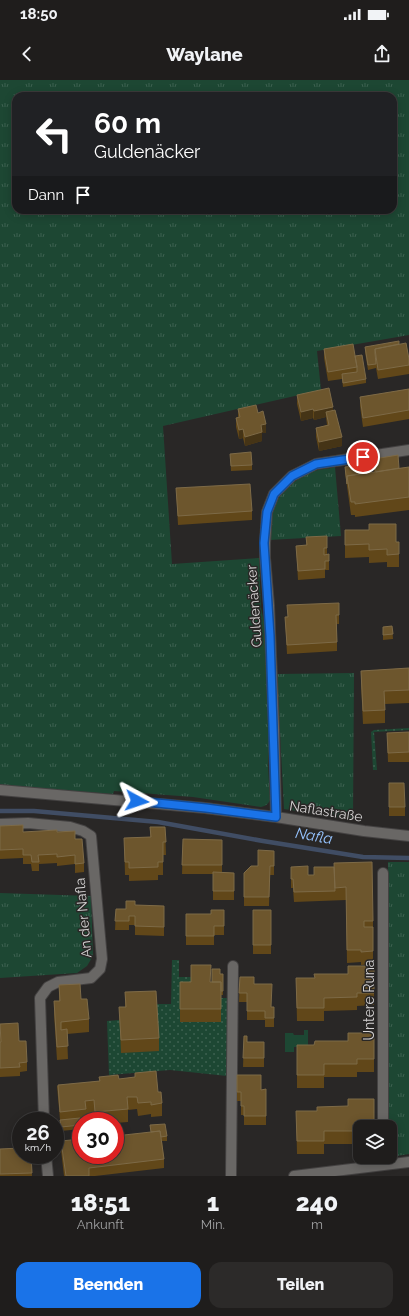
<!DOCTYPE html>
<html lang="de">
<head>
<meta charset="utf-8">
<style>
  :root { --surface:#1f1d1c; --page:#2c2a29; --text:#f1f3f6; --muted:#a1a2a3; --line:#3c3b3b; --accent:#1a73e8 }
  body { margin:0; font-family:Raleway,sans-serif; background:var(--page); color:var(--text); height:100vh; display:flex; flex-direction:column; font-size:15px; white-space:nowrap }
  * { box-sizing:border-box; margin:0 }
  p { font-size:13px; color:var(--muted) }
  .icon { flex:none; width:22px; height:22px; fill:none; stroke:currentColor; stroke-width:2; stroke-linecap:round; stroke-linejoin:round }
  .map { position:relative; height:1096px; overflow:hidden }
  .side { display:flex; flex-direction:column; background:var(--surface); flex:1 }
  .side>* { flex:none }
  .top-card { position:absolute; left:12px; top:12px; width:385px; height:122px; border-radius:12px; box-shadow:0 2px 10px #0003,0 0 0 1px var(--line); background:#202124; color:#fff; overflow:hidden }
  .fabs { position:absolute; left:353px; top:1040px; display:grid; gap:8px }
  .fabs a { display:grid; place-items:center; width:44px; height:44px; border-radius:8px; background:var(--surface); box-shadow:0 2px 10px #0003,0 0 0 1px var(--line); font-size:20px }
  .speed { position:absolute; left:12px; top:1032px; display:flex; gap:8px; font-size:20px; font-weight:700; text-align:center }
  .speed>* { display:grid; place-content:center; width:52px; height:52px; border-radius:50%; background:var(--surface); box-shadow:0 2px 10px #0003,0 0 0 1px var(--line); line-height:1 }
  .speed small { font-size:10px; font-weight:400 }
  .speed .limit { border:6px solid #d22; background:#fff; color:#111 }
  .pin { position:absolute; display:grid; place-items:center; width:34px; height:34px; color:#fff; margin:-17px; border:2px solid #fff; border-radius:50%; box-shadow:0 1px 4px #0007 }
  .me { position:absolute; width:44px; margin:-22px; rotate:95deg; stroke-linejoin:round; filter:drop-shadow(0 0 3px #0008) }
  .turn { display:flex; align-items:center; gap:14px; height:84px; padding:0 16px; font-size:18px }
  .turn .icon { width:52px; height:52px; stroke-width:2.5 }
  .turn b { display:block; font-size:28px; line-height:34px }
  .then { display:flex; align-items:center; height:38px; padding:0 16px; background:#0003; gap:8px; font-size:15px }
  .eta { display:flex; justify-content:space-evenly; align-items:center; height:68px; text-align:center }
  .eta b { font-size:24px; font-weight:800; line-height:28px }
  .action { display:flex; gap:8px; margin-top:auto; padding:8px 16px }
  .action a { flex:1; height:46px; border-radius:12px; background:var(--accent); color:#fff; font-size:16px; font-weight:800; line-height:46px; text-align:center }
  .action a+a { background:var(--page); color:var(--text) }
  .status { display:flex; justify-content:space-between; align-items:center; height:28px; padding:0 20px; background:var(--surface); direction:ltr }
  .status svg { height:11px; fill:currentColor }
  header { display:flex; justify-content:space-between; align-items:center; height:52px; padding:0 16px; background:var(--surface); font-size:18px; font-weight:800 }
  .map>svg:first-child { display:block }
  .grass { fill:url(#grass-tufts); fill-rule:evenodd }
  .park { fill:#1d4733 }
  .garden { fill:url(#garden-dots) }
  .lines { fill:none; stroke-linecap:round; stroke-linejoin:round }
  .stream { stroke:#404d64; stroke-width:4.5 }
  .minor-casing { stroke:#444242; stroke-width:12 }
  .minor { stroke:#696765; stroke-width:10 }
  .wall { fill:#614719 }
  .shaded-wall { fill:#453416 }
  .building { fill:#6d562d; stroke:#7d6a47 }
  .route-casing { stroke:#114b97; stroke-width:10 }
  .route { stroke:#1a73e8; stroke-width:7 }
  .labels { text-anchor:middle; stroke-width:3; stroke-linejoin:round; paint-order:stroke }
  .street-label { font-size:14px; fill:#d4d2d2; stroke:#292726 }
  .water-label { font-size:15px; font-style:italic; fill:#95c3fe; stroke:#292726 }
</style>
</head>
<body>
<div class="status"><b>18:50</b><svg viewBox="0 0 49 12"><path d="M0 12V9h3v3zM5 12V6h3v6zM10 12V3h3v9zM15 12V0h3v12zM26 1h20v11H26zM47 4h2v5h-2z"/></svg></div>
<header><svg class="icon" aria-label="back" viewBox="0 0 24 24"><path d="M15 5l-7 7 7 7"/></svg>Waylane<svg class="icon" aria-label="share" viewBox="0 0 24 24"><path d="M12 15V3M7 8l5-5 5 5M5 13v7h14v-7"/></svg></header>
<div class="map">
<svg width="409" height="1096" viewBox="0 0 409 1096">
  <defs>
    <pattern id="grass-tufts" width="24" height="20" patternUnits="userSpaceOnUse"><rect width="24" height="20" fill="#1d4733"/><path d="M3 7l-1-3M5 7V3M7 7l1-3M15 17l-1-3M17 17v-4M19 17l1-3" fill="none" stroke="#3d6150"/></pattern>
    <pattern id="garden-dots" width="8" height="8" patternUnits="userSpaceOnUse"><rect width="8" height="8" fill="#1d4733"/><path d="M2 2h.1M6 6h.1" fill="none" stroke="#3d6150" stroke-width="1.8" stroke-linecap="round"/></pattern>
  </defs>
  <rect width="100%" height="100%" fill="#292726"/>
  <path class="grass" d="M0,0H409V255L317,271L321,310L163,346L172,484L259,478L261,528L265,546L270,656L268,685L270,720C268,724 266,726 261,727L193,717L114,711L113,714L0,705ZM16,16H393V130H16Z
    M335,387L341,456L269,460C270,448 270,434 276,423C282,411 301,394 314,391C321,389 328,389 335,387Z
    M354,593L353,740L284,729L277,594Z
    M388,782H409V1074L390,1077V1047H389Z
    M0,813L91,816L93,876L87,886L77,893L0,898Z"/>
  <path class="park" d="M304,950H308V967H294V972H285V953H293L294,955H304Z"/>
  <path class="garden" d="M409,648V650L374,652L377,690H373L371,652L374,650Z
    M172,880H179V897H191L221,942V918H230L227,996L170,990L109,995L107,941L119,940L156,924H171Z"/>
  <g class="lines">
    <path class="stream" d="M0,731H34L158,742L263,761L363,777L409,778"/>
    <defs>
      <path id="minor" d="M0,710L205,728L276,737L364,751L409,756
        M276,737L274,650L269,526L265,478V463L267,432L274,414L292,396L316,384L409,370
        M0,744L28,743L70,747L83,751L91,756L102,879L100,889L91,898L58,902L48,907L40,918L44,1041
        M383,1047V793
        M46,1075L48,1096
        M231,1096L233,886
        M294,1096L409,1082"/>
    </defs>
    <use href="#minor" class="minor-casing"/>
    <use href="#minor" class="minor"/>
  </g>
  <path class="wall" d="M399,264L409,279V294L378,299L376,288L368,290L365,272V267Z
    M324,269L355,276L366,299V303L343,307L342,299L328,301L324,278Z
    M409,309V339L363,347L360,326V317Z
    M297,315L333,330L342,366L319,371L316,357V348L327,345L326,337L314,340L313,338L301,341L297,324Z
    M238,329L258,333L266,353H262V361L245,366L243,358L239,359L236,347V338L238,337Z
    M230,374L252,385V390L231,391Z
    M374,379L399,388L409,387V430L355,437V435H351L345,392V387L359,394L374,392Z
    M176,408L252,431V440L178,445Z
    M345,450L396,462H399V487H387V482L369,483V477L345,478Z
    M306,457L327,468V474H329V490H325V498L298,500L296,466L306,465Z
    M339,523V544H337V571L287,574L285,537Z
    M392,546L393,559L383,560V547Z
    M409,588V623L385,624V643L363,644L361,604V591Z
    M409,652V682H388L387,653Z
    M389,703L405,727V736H389Z
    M0,746L23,752H57L75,759L84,783V792L75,793V784L57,786V783L39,784V791H32L31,784H23V778L0,779Z
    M150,747H165L166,775H163V795H158V800L129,801V795H125L124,758L150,757Z
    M183,759L222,760V792L234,793V820H213V794H182Z
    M274,771V795H270L269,826H244V793L258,786Z
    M291,787L308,795H314L334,787L373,841V884L361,885V882L347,883L346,820L294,822L293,808H291Z
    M135,825L164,826V856L135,855V845H129V850H115L116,829H126Z
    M224,830V855H214V865H186V834H211Z
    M253,830H271V874H253Z
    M374,886V925L357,926V930L324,931V941H297L296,898H314L348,894Z
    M220,894H223V915H221V942H180V902H212Z
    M240,897L254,904L271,927H274V947H265V940H247V922H239Z
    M59,905L89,939V952L67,954L68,979L57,980L54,934V921H59Z
    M125,912L159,958V971L121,973L119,927H125Z
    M0,944L19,961L27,982V991L20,992V996L0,997Z
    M374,953V992H357V997H324V1008H297V965H314L348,961Z
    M244,956L247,962H264V987H243Z
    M135,993L158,1012L162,1023V1036L151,1037V1034L138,1036L137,1029L128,1030V1042L115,1043V1041H95L94,1033L86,1034V1041H81V1043H80L81,1049L61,1051L57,1006L99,1001V997L119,999L135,997Z
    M237,995L261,1010L266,1009V1045H244V1035H241V1021H237Z
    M296,1031L360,1047V1061H357V1064H324V1074H297Z
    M150,1045L167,1056V1061H162L164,1079V1088L95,1096H64L61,1070V1061L81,1075L151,1052Z
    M0,1069L31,1075L32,1096H0Z"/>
  <path class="shaded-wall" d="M333,327V336L326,332V337L314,340V331Z
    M313,329V338L301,341V332Z
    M266,344V353H262V361L245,366V357L261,345Z
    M243,349V358L239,359V350Z
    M342,357V366L319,371V362Z"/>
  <path class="building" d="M399,261V264L375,269V273L376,284L368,285L365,267Z
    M406,263L409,279V285L378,290L375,269Z
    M353,264L357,287L328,292L324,269Z
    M362,275L366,299L343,303L342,294L357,292V287L355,276Z
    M329,308L333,327L314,331L313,329L301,332L297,315Z
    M409,309V330L363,338L360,317Z
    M256,325L258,333L263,331L266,344L261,345L262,352L245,357L243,349L239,350L236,338L240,337L238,329Z
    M335,330L342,357L319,362L316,348L329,345L326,332Z
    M251,372L252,385L231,386L230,374Z
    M398,375L399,388L376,392L374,379Z
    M358,385L359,394L347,396V404L345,387Z
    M409,387V417L355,424V422H351L347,396Z
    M250,404L252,431L178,436L176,408Z
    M369,444H396V462H399V474L387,475V469L369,470V464L345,465V450H369Z
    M327,456V468H324V475L329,474V481H325V489L298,491L296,466L307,465L306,457Z
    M339,523V535H336L337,562L287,565L285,537H288L287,525Z
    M392,546L393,554L383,555V547Z
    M409,588V610L384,611L385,630L363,631L361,591Z
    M409,652V672L388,673L387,653Z
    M389,703H404L405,727H389Z
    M23,745V752L57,750V752L75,751V759H82L84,783L75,784V775L57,777V774L38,775L39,782H32L31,775H23V769L0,770V746Z
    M150,747H165L166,762H163V782H158V787L129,788V782H125L124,758L151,757Z
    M183,759L222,760V785H182Z
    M258,770L274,771V786H270L269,817H244V793L251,786H258Z
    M372,782L373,841H364V847H373V871L361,872V870H347L346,807L335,808L334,783Z
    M308,786V795H314V787H334L335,811L294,812L293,799H291V787Z
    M213,792L234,793V811H213Z
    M126,821H135V825L164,826V847L135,846V836H129V841H115L116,829H126Z
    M211,830H224V846H214V856H186V834H211Z
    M253,830H271V865H253Z
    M191,885H211L210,902H221V929H180V902H191Z
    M348,886H374V913H357V917L324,918V928H297L296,898H315L314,894H348Z
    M212,889H220V894H223V911H221V902H212Z
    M240,897H254V904H272L271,927H274V938H265V931H247V913H239Z
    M80,904L81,919H87L89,939L61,942V950L67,949L68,966L57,967L54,921H60L59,905Z
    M156,911L159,958L121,960L119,927H126L125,912Z
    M18,943L19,961H26L27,982L19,983L20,987L0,988V962H1L0,944Z
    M348,953H374V979H357V984H324V995H297V965H314L315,961H348Z
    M244,956H247V962H264V978H243Z
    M156,991L158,1012H161L162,1023L151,1025V1022L138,1023L137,1017H127L128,1029L95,1032L94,1020L85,1021L86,1029L60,1032L58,1005L100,1001L99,997L118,995L119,999L135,997V993Z
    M237,995H261V1010L266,1009V1036H244V1026H241V1012H237Z
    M348,1019H374V1047H360V1048H357V1051H324V1061H297L296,1031H317V1027L348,1026Z
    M80,1038L81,1045L61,1047L60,1040Z
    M165,1044L167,1056L161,1057L160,1051L151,1052L150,1045Z
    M160,1051L164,1079L89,1088V1096H66L61,1061L81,1059V1075H115V1056Z
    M21,1068V1075H31L32,1093L0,1094V1069Z"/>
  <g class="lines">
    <defs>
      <path id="route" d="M137,721L206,728L276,737L270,556L265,478L264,463L267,432L274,414L292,396L316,384L363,377"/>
    </defs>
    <use href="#route" class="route-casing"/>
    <use href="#route" class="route"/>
  </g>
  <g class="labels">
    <g class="street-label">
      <text transform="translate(254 526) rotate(-94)" y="5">Guldenäcker</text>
      <text transform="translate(326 731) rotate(9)" y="5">Naflastraße</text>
      <text transform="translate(83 838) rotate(-95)" y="5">An der Nafla</text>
      <text transform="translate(369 920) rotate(-90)" y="5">Untere Runa</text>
    </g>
    <g class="water-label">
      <text transform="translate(314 756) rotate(10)" y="5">Nafla</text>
    </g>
  </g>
</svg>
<div class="fabs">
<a><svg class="icon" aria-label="layers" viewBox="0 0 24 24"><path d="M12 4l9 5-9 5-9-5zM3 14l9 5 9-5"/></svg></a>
</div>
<div class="speed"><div>26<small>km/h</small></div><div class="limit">30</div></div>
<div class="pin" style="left:363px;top:377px;background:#d93025"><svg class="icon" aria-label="arrive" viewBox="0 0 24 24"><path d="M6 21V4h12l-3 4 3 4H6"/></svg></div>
<svg class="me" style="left:137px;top:721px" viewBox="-20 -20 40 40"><path d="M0-17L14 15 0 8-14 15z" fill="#1a73e8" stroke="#fff" stroke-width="4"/></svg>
<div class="top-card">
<div class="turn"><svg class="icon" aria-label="left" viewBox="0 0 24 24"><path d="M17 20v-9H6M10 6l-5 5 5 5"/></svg><div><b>60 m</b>Guldenäcker</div></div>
<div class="then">Dann<svg class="icon" aria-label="arrive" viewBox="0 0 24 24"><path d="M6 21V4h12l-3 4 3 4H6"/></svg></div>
</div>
</div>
<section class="side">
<div class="eta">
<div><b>18:51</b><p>Ankunft</p></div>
<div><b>1</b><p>Min.</p></div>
<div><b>240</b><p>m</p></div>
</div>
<div class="action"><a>Beenden</a><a>Teilen</a></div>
</section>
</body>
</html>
